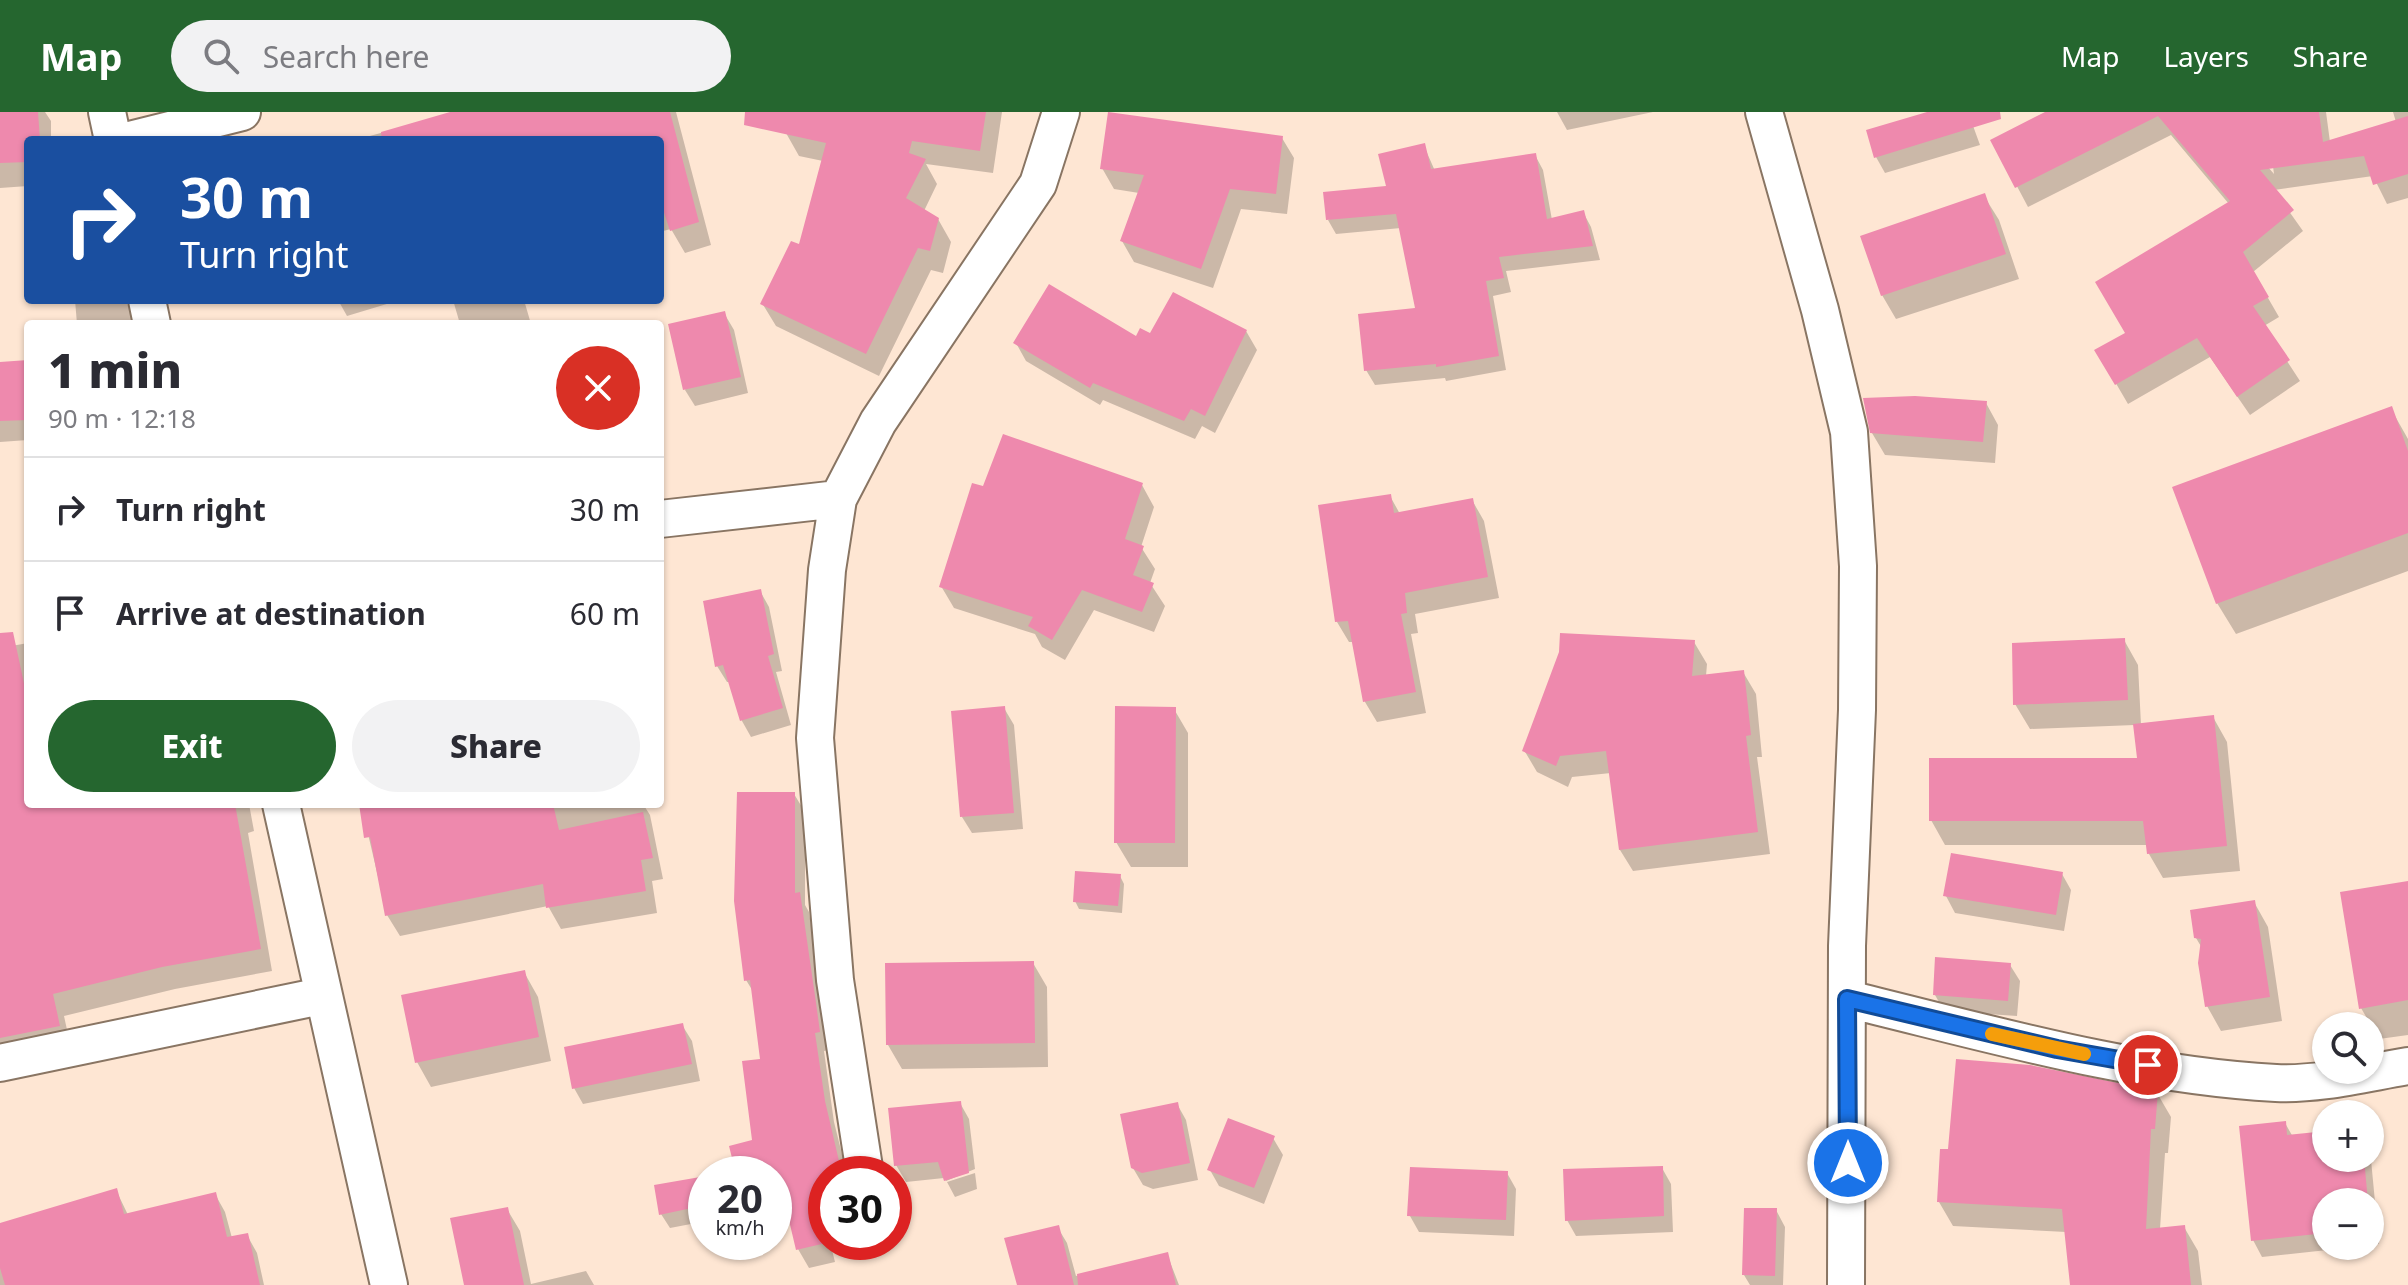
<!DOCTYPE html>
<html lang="en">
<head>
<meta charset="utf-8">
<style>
  :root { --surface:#fff; --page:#f2f2f3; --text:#2b2b33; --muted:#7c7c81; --line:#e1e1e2; --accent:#25662f }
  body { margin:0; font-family:"Noto Sans",sans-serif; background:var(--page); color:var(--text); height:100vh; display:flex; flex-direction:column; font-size:30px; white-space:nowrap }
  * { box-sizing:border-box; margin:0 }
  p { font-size:26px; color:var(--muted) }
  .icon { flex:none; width:44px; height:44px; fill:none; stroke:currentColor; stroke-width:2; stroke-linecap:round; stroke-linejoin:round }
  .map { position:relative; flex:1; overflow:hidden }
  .side { position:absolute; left:24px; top:208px; width:640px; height:488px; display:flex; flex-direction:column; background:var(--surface); border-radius:8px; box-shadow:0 2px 6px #0004 }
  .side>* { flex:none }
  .guide { position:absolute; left:24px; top:24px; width:640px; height:168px; border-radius:8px; box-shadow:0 2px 6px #0004; background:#1a4fa0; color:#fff; overflow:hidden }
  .fabs { position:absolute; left:2312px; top:900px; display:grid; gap:16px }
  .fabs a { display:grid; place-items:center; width:72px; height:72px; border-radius:50%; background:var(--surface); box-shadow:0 2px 6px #0004; font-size:40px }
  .speed { position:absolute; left:688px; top:1044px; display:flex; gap:16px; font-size:40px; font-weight:700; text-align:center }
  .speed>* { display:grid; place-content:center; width:104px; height:104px; border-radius:50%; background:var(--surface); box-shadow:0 2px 6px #0004; line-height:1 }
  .speed small { font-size:20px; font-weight:400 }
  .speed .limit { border:12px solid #d22; background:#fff; color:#111 }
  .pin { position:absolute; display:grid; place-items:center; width:68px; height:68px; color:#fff; margin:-34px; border:4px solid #fff; border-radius:50%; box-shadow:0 2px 8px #0007 }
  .me { position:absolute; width:88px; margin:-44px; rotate:0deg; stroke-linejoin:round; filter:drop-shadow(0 0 6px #0008) }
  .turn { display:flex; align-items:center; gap:28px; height:168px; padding:0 24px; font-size:36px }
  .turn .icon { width:104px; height:104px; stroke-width:2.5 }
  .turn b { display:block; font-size:56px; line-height:68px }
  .round { display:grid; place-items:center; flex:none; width:84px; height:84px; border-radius:42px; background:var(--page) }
  .headline { display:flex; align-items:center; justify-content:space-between; height:136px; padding:0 24px }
  h1 { font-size:48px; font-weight:800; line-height:60px }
  .cta { display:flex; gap:16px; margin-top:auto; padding:16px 24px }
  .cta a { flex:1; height:92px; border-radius:48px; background:var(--accent); color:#fff; font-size:32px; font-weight:800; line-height:92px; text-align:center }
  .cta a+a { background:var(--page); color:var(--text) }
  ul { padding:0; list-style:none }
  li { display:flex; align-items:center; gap:24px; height:104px; padding:0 24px; border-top:2px solid var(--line) }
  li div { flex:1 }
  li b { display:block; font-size:30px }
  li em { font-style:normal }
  header { display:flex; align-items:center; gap:48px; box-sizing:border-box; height:112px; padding:0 40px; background:var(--accent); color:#fff }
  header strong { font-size:38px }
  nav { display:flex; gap:44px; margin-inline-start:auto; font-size:28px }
  .search { width:560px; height:72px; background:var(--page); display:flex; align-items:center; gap:20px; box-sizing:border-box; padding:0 28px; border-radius:44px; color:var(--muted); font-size:30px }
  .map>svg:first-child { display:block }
  .shadow { fill:#0003 }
  .building { fill:#ee89ad }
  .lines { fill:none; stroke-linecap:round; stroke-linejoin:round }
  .minor-casing { stroke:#897563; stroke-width:40 }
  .minor { stroke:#fff; stroke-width:36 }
  .route-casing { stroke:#114b97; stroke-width:20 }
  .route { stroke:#1a73e8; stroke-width:14 }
  .slow { stroke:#f59e0b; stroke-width:14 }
</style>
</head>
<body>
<header>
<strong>Map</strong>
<div class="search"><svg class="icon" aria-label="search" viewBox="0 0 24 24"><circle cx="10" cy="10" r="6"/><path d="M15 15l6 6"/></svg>Search here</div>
<nav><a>Map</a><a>Layers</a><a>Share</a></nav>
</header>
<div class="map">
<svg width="2408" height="1173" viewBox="0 0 2408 1173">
  <rect width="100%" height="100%" fill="#fee6d3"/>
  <path class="shadow" d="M0,0H45L51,9V28H28V74L0,76Z
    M458,0H676L711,133L685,141L671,117L663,119L660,113V28H355Z
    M790,0H1002L993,61L926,52L937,72L924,99L938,107L951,130L943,161L931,158L879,264L776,214L762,191L800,135L823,49L799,44L786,21Z
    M1557,0H1653L1567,18Z
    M1934,0H1968L1980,33L1885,61L1876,45Z
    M2050,0H2221L2274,62L2266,0H2326L2330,30L2396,10L2393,0H2408V86L2387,92L2373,64L2274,78L2303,119L2253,160L2279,205L2264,214L2300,269L2250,303L2210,245L2128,292L2097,239L2127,222L2229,92L2171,23L2028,95L1993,29Z
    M1282,26L1294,46L1287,102L1241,97L1213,176L1134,150L1122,129L1139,81L1114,77L1102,56Z
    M1424,34L1435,59L1535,43L1543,58L1552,108L1583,100L1591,115L1600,148L1506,159L1511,180L1493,184L1506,258L1446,269L1445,266L1375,273L1366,258L1417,197L1401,116L1336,122L1328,108L1388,76Z
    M1984,84L1999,108L2019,167L1896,207L1882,183Z
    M75,188L126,190L138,212H77Z
    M338,188H400L347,204Z
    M453,188H524L531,212H460Z
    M724,201L734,218L748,281L695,294L685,278Z
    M1246,219L1257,238L1215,321L1202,314L1195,327L1103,288L1100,293L1026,249L1016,231Z
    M28,250V328L0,330V252Z
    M1986,291L1998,313L1995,351L1885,343L1872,321Z
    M2391,297L2408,327V459L2236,522L2217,491Z
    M1142,373L1154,395L1141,435L1155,457L1150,471L1165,494L1154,520L1094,498L1065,548L1042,535L1035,522L954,496L941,474L984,377Z
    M1390,384L1400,402L1472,388L1484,409L1499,486L1415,502L1418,521L1411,522L1426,601L1377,610L1365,590L1354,530H1349L1337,510Z
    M760,479L769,495L782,559L776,560L791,613L751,625L742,609L730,570H727L717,554Z
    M2124,528L2138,553L2141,613L2213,605L2227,630L2240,759L2163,766L2149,742L2148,733H1945L1931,708L2139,648L2135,613L2030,617L2015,592Z
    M1694,530L1707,552L1706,564L1743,560L1756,582L1762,645H1757L1770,742L1633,759L1620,738L1611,661L1572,665L1568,675L1537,660L1524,638Z
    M28,531V692H249L254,719L248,721L272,859L175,877L64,904L71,936L0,950V536Z
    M1004,596L1014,613L1023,717L972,721L962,705Z
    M1174,597L1188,621V755H1131L1116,730Z
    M794,682L805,700V793L809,800L826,911L829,938L824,939L834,1010L847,1062H826V1093L822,1094L826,1130H830L835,1150L809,1156L798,1137L762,949L754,881L746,868Z
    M361,692H643L650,703L663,767L652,769L657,801L561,817L548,794L400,824L387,803Z
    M2062,762L2071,778L2064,819L1955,801L1946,784Z
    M1120,764L1124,772L1122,801L1079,797L1075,789Z
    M2408,771V923L2379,927L2361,896Z
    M2254,790L2268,815L2282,909L2221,919L2207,894L2202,836L2196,826Z
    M1033,851L1047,875L1048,955L902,957L888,933Z
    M2010,853L2020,869L2017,904L1944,899L1935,883Z
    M524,860L538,885L551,949L431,975L417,950Z
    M682,913L692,929L700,969L583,992L574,976Z
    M2157,981L2171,1005L2168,1041H2165L2160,1117L2184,1115L2198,1139L2202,1173H2072L2066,1120L1953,1114L1939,1090Z
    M960,991L969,1007L975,1057L946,1069L944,1066L906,1070L896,1053Z
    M1177,992L1186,1008L1198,1068L1153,1077L1143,1073L1133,1056Z
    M2285,1011L2293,1025L2326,1021V1046H2370V1037L2379,1132L2370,1133V1090H2326V1134H2364L2262,1145L2253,1128Z
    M1273,1026L1283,1043L1264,1092L1219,1074L1210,1058Z
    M1662,1056L1671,1072L1673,1120L1576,1124L1567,1108Z
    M975,1061L977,1077L955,1085L947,1070Z
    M1507,1061L1516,1077L1514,1124L1419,1120L1410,1104Z
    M706,1064V1123L698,1125L691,1112L670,1116L661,1102Z
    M116,1078L128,1103L215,1082L225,1100L232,1126L247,1123L257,1141L264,1173H0V1113Z
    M507,1097L520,1119L531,1172L586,1159L594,1173H467Z
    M1776,1098L1785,1115L1783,1173H1750L1744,1163Z
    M1058,1116L1067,1131L1076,1164L1167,1142L1179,1173H1019Z"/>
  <path class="building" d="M0,0H38L40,28H28V50L0,51Z
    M450,0H670L699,110L670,119L660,88V28H382L381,20Z
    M745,0H986L980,39L912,29L909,41L926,47L906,86L939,106L930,139L918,136L866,242L760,192L791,129L799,132L826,31L744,13Z
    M1108,0L1283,24L1276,82L1230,77L1201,157L1120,129L1144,63L1100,57Z
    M1927,0H2000L2001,7L1874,46L1866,18Z
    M2045,0H2319L2323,30L2408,4V62L2373,73L2364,44L2260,58L2294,98L2243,140L2269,185L2253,194L2290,248L2237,285L2197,226L2115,273L2094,238L2125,221L2095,170L2230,89L2158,4L2015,76L1990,28Z
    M1425,31L1431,57L1536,41L1547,107L1584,98L1593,134L1499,145L1504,166L1486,169L1499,244L1436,255V252L1364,259L1358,202L1415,196L1396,102L1326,108L1323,80L1386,74L1378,42Z
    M1985,81L2006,142L1881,184L1860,124Z
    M1049,172L1136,224L1140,216L1150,221L1173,180L1247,218L1205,304L1191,297L1184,309L1093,271L1090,276L1013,231Z
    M725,199L741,265L683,278L668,212Z
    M28,248V308L0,309V250Z
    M1915,284L1987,289L1983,330L1870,321L1863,286Z
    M2392,294L2408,339V421L2216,492L2172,375Z
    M1003,322L1143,371L1125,427L1144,434L1133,463L1154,471L1142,500L1082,478L1052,528L1028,514L1033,505L939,475L972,371L983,374Z
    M1391,382L1394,401L1473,386L1488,465L1405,481L1407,501L1401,502L1416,580L1363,590L1348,509L1335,510L1318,393Z
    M761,477L774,542L768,544L783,596L740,609L723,553L715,555L703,489Z
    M13,520L28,590V692H235L261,837L162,855L53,882L60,914L0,926V521Z
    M1560,521L1695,528L1692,564L1744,558L1751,623L1746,624L1758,720L1619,738L1606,639L1560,644L1556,654L1522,639L1559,540Z
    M2125,526L2128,588L2013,593L2012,531Z
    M1005,594L1014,701L960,705L951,599Z
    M1115,594L1176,595L1175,731H1114Z
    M2214,603L2227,734L2147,742L2143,709H1929V646H2137L2133,612Z
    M737,680H795V781L800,780L816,891L820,920L815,921L825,989L842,1062H826V1072L813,1076L826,1131L796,1138L783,1083L774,1085V1062H736L729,1034L752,1028L742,949L760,947L750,868L744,869L734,789Z
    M359,692H553L559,718L643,700L653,746L641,748L646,779L546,796L543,772L385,804L370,725L364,726Z
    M1951,741L2063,760L2056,803L1943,784Z
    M1075,759L1121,762L1118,794L1073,790Z
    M2408,769V888L2359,897L2340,780Z
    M2255,788L2270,885L2205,895L2198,851L2201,827L2194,826L2190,798Z
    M1935,845L2011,851L2008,889L1933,883Z
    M1034,849L1035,931L886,933L885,851Z
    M525,858L539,925L415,951L401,883Z
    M683,911L692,952L572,977L564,935Z
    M1956,947L2030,953L2158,979L2155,1017H2151L2146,1117L2185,1113L2191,1173H2070L2062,1097L1937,1090L1940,1037H1948Z
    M961,989L969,1061L944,1069L938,1050L894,1054L888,996Z
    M1178,990L1190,1051L1142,1061L1131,1056L1120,1002Z
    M1228,1006L1275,1024L1254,1076L1207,1058Z
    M2286,1009L2287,1023L2326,1019V1046H2364L2368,1090H2326V1121L2251,1129L2239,1014Z
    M1663,1054L1664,1104L1565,1109L1563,1057Z
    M1410,1055L1508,1059L1506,1108L1407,1104Z
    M706,1064V1093L659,1103L654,1073Z
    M117,1076L124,1102L216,1080L227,1125L248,1121L260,1173H5L0,1156V1111Z
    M508,1095L524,1173H464L450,1106Z
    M1744,1096H1777L1775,1164L1742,1163Z
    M1059,1113L1074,1173H1017L1004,1126Z
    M1168,1140L1176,1173H1078L1077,1162Z"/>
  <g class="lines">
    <defs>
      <path id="minor" d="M107,0L113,28
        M1764,0L1820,198L1849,320L1858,454L1857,598L1847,834L1846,1173
        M130,28L242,0
        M147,188L152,212
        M660,407L838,387
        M281,692L389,1173
        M1847,887C1984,920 2135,964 2276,971C2319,973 2366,961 2408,954
        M0,951L321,884
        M865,1062L835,868L815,626L827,458L838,387L878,310L1038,72L1061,0"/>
    </defs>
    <use href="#minor" class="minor-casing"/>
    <use href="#minor" class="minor"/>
  </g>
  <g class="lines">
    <defs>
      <path id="route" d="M1848,1051L1847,887L2057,937L2148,953"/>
    </defs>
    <use href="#route" class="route-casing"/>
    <use href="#route" class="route"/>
    <path class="slow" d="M1992,922L2084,942"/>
  </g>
</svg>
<div class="fabs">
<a><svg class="icon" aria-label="search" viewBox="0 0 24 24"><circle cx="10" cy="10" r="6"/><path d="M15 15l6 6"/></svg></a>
<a>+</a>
<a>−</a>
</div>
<div class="speed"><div>20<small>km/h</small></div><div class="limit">30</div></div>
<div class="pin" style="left:2148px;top:953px;background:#d93025"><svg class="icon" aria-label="arrive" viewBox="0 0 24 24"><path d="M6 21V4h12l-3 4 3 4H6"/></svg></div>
<svg class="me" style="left:1848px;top:1051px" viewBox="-20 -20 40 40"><circle r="17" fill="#1a73e8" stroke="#fff" stroke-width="3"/><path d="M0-11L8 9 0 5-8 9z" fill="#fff"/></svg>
<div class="guide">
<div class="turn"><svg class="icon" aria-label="right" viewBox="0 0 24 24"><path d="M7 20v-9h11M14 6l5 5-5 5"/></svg><div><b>30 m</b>Turn right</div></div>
</div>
<section class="side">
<div class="headline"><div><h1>1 min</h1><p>90 m · 12:18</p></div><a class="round" style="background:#d93025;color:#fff"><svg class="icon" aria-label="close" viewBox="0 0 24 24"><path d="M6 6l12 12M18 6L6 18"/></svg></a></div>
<ul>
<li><svg class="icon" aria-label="right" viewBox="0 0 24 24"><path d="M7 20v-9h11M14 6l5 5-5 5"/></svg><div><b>Turn right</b></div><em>30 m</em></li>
<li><svg class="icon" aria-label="arrive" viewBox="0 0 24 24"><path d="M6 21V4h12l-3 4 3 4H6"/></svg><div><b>Arrive at destination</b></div><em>60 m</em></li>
</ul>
<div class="cta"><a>Exit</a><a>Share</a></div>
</section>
</div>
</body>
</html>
